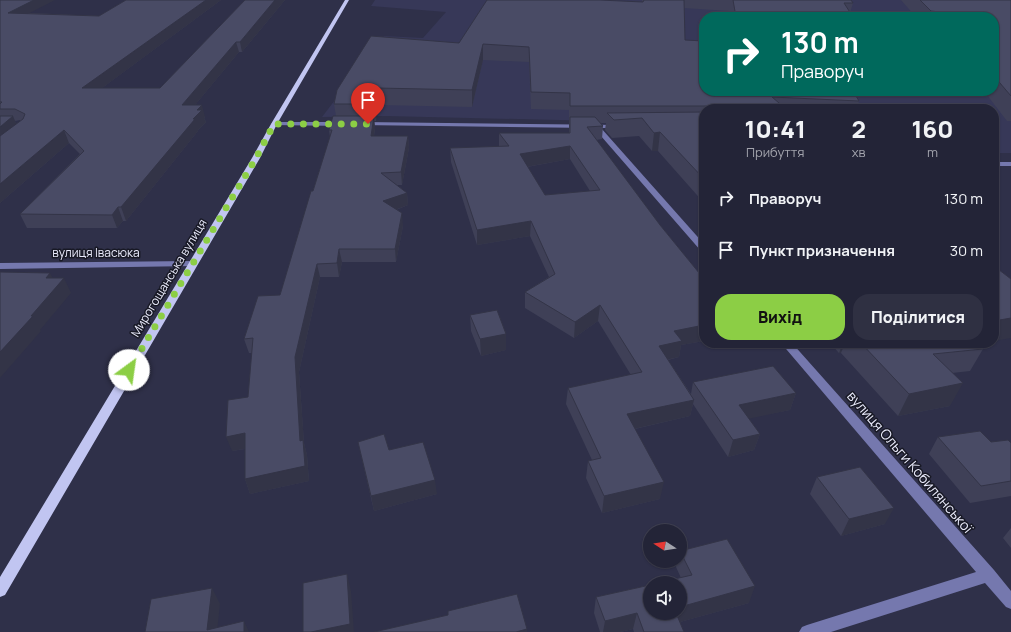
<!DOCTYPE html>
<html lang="uk">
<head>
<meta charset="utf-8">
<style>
  :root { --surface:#232437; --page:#2f3042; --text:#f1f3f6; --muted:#a3a4ad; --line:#404152; --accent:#8cce45 }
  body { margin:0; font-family:Manrope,sans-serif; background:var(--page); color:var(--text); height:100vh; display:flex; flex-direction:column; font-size:15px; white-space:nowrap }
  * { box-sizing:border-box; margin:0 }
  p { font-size:13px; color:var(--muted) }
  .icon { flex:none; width:22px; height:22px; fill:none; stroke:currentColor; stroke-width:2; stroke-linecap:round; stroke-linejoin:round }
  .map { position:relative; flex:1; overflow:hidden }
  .sheet { position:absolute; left:699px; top:104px; width:300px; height:244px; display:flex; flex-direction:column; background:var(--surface); border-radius:16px; box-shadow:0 1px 3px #0004,0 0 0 1px var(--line) }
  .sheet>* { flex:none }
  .banner { position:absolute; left:699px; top:12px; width:300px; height:84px; border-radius:16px; box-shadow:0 1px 3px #0004,0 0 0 1px var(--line); background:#00695c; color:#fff; overflow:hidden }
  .needle { width:26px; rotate:282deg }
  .tools { position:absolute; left:643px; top:524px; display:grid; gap:8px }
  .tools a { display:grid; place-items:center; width:44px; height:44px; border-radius:50%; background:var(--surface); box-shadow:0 1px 3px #0004,0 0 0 1px var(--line); font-size:20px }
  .pin { position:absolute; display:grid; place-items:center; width:34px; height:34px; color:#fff; margin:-41px -17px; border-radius:50% 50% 50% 0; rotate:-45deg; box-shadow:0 0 4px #0007 }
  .pin .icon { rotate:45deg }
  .me { position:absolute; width:44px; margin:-22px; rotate:31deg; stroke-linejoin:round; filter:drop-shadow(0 0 3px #0008) }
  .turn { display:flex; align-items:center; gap:14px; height:84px; padding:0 16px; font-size:18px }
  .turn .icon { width:52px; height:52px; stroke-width:2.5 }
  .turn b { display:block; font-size:28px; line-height:34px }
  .eta { display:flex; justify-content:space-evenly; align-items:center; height:68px; text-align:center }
  .eta b { font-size:24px; font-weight:800; line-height:28px }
  .button { display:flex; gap:8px; margin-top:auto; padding:8px 16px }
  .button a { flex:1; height:46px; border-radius:16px; background:var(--accent); color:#111; font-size:16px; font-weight:800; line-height:46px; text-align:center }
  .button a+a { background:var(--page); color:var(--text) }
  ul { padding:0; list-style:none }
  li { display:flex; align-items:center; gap:12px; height:52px; padding:0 16px }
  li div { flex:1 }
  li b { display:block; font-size:15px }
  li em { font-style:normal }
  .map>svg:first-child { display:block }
  .built { fill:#373858; fill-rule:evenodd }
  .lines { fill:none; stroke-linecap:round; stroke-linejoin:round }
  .minor { fill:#7578ae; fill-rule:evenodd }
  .major { fill:#c1c5f1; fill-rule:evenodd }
  .wall { fill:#3f4057; fill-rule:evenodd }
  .shaded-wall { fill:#333447 }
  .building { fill:#494b65; stroke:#333447; fill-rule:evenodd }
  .route { stroke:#8cce45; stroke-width:7; stroke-dasharray:0 12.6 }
  .labels { text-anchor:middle; stroke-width:3; stroke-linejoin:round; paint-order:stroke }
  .street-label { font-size:12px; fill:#eaebfc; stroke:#181925 }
  .near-street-label { font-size:14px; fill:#eaebfc; stroke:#181925 }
</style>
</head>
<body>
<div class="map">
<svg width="1011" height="632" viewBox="0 0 1011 632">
  <rect width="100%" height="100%" fill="#2f3049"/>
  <path class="built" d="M375,0H1011V153H994V109H704L600,121L386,116L322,117L384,36L423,38L446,12L371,6ZM704,17H994V91H704Z"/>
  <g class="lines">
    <path class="minor" d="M274,122H344L347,124L344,126L272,125L271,124Z
      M362,122L620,125L621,126L618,128H601L704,244V252L701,251L594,128L360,125L359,124Z
      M994,162H1011V166H994Z
      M191,261L196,264L194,266L0,269V263Z
      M781,343H792L994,570L1011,591V609L1006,607L985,583L831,632H799L802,627L807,625L976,572Z"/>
    <path class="major" d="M345,0H349L277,124L260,158L5,595L0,597V577L252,158L271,124Z"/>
  </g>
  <path class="wall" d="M0,0L29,13L99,16L126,0H221L102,88H160L245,0H285L242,52H239L195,105L205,117L204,118L206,122L198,130V131L126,221H123L117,228H27L20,214L80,154L69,143L0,203ZM20,120V121L16,124L15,121Z
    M642,0H851L853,3L850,13L853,17H731L729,11L684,8L685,40L859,101L857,109H704V203L658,151H652L639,136L612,138L605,130L606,123H601L603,126L602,139L596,140L660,225L704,279V341L681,345L679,357L668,360L691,394L693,382L796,393L790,410L748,418L760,434L754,450L728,457L693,404L690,416L635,429L660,499L602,513L586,478L588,461L592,460L566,404L568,388L631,375L598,321L574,338L525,308V292L549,277L530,236L477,245L451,162L450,148L499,147V133H569V110L531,109L529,62L483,60L472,107L379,105L376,121H374L375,128L374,136H408L409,148L402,185H397L407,193L408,205L396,210L403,226L396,262H342L339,277H320L299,372L304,443L307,455L309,481L250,494L245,479V449L232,451L248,397L252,353H249L244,339L280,295L330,137L329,130L336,116L334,104L459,43L642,2ZM570,159L590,191L545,195L527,167Z
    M901,0H1011V121H1007L984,91H994V17H916Z
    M470,315L506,350L481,356L471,331Z
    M830,343H981L977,344L983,349L970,371L952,373L950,406L898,416L841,353H839Z
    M938,437L991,442L1011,443V496L970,503L929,454Z
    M358,442L389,450L437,494L374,511Z
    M817,477L885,524L841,536L810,494Z
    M1011,528V548L1003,538Z
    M680,551L749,603L680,622L684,632H634L633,629L620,632H600L594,613L596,597L681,578L676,567L677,561H680Z"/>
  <path class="shaded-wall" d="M34,0H55L12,22L8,13Z
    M206,0H221L86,100L82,88Z
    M275,0H285L242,52L240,42Z
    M236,42L239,52L186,116L182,105Z
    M483,44V60L472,107V90Z
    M377,88L379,105L376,121L374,104Z
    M202,105L205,117L204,118L206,122L198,130V131L126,221L121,207L193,119L197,110Z
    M13,116L18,128L0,144V127Z
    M374,116L375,128L372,148L371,136Z
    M64,130L69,143L0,203V184Z
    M660,132L658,151H652L654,133Z
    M408,136L409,148L402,185L401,172Z
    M570,146V159L520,168V154Z
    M407,193L408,205L384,214L383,201Z
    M118,207L123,221L117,228L112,215Z
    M402,213L403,226L396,262L395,249Z
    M531,221L530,236L477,245V230Z
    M339,249L342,262L339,277L337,263Z
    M317,264L320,277L299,372L304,443L307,455L309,481L250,494L245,479L300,441L295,357Z
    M50,273L57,286L64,278L71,293L40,330L41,331L0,378V352L31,316L46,278Z
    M600,305L598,321L574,338L575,322Z
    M1011,318V338L994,341V321Z
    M704,325V341L681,345L679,357L656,362L659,346L674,331Z
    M506,334V350L481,356L480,339Z
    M843,343H845L841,353H839Z
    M963,383L950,406L898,416L909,394Z
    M796,393L790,410L734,422L739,405Z
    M694,400L690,416L625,431L627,414Z
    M245,433L250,448L232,451L226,437Z
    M760,434L754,450L728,457L733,440Z
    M435,480L437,494L374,511L371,496Z
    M664,482L660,499L602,513L604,496Z
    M894,508L885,524L841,536L849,519Z
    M347,574L351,591L354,632H311Z
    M755,586L749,603L669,625L673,613H680V607Z
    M212,588L220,604L217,632L207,630Z
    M637,613L633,629L620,632H603L605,621Z
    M244,621L249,632H244Z
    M527,629V632H516Z"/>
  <path class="building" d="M0,0H34L8,13L99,16L126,0H206L82,88H160L245,0H275L240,42H236L182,105H202L197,110H202L193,119H195L121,207H118L112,215L20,214L84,151L64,130L0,184V136L23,119L25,114L15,109H0V104L2,102H0Z
    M487,0H600L643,2L644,0H684L685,40L704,41V91H853L859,101L772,97L786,109H709L708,106H570V93L531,92L529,47L483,44L472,90L377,88L374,104H334L337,90L371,36L459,43Z
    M733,0H851L853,3H844L853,17H736Z
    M920,0H1011V96L994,76V17H945L940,12L931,11Z
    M704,112V179L660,132L654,133L642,118L614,120L607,113Z
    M0,116H13L0,127Z
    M333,116H374L371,136H408L401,172L381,173L407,193L383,201L402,213L395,249H339L337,263L317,264L295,357L300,441L303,440L305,466L245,479V433L226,437L228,400L248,397L253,338L244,339L258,296L280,295L311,191H313L332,130H329Z
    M570,117H595L603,126L587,127L660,225L704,279V325L674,331L682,341L659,346L694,400L627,414L664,482L604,496L588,461L601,458L568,388L642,372L600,305L575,322L525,292L555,274L531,221L477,230L450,148L509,146L499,133H570ZM570,146L600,190L545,195L520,154Z
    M994,266L1011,279V318L994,321Z
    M0,272L50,273L46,278H64L31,316H33L0,352Z
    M497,310L506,334L480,339L470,315Z
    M861,343H977L983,349L933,354L963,383L909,394Z
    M773,366L796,393L739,405L760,434L733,440L693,382Z
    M980,431L991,442L1008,440L1011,443V481L981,486L938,437Z
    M384,434L389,450L423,442L435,480L371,496L358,442Z
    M860,467L894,508L849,519L817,477Z
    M727,539L755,586L680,607V583H657L692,575L680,551Z
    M347,574L350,624L311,632H303V583Z
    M650,585V613H676L684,632H644L637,613L605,621L596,597Z
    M212,588L207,630L244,621V632H145L151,599Z
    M517,594L527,629L516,632H374L448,615V611Z"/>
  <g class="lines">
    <path class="route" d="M129,370L256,158L274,124H368"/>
  </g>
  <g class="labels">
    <g class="street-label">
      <text x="96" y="257">вулиця Івасюка</text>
      <text transform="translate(169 278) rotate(-59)" y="4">Мирогощанська вулиця</text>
    </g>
    <g class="near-street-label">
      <text transform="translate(910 462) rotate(49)" y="5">вулиця Ольги Кобилянської</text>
    </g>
  </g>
</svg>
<div class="tools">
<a><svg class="needle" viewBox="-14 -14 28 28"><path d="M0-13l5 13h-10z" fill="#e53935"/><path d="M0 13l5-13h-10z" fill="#a3a4ad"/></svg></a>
<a><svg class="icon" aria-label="sound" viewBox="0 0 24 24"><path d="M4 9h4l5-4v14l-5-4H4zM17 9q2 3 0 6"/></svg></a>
</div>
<div class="pin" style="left:368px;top:124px;background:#d93025"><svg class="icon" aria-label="arrive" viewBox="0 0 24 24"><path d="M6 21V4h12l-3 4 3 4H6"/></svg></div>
<svg class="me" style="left:129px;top:370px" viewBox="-20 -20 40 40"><circle r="19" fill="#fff"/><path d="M0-13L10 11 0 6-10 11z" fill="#8cce45"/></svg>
<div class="banner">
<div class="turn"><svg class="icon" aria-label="right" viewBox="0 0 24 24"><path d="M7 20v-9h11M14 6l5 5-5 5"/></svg><div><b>130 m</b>Праворуч</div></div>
</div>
<section class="sheet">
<div class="eta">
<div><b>10:41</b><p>Прибуття</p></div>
<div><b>2</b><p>хв</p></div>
<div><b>160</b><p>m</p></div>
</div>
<ul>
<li><svg class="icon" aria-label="right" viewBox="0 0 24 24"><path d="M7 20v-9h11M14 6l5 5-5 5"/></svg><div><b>Праворуч</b></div><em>130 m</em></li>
<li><svg class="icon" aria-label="arrive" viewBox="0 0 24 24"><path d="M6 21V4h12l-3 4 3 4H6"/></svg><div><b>Пункт призначення</b></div><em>30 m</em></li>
</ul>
<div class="button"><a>Вихід</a><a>Поділитися</a></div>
</section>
</div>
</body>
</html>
